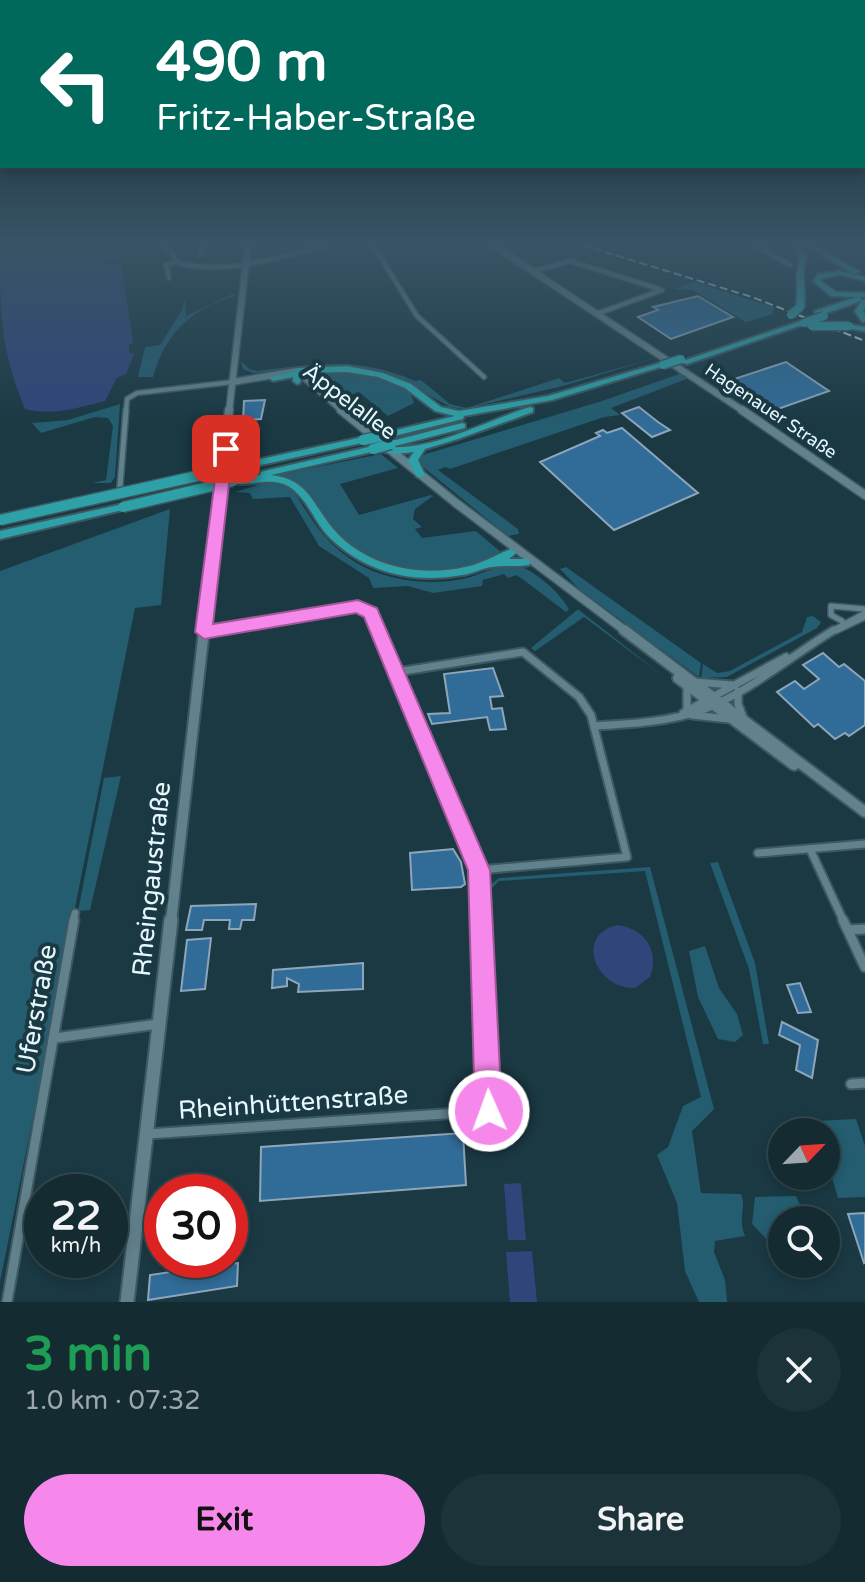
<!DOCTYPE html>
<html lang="en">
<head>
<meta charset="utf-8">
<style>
  :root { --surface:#142b32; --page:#1d333a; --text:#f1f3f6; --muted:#9da7ac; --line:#33474d; --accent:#f788eb }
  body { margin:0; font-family:"Varela Round",sans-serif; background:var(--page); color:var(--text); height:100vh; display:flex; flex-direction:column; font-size:30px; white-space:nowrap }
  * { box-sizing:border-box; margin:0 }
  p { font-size:26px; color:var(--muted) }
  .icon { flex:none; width:44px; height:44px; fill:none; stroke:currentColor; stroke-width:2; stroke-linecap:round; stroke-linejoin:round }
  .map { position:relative; height:1302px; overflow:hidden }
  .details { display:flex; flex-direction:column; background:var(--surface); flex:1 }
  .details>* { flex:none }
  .hud { position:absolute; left:0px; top:0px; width:866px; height:168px; box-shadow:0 4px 12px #0003,0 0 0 2px var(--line); background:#00695c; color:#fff; overflow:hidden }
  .needle { width:52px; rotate:65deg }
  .fabs { position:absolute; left:768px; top:1118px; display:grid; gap:16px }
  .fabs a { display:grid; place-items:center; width:72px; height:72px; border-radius:50%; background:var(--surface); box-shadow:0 4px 12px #0003,0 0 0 2px var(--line); font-size:40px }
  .speed { position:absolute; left:24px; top:1174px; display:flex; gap:16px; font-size:40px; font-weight:700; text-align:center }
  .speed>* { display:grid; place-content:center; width:104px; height:104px; border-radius:50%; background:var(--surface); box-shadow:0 4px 12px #0003,0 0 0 2px var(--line); line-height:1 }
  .speed small { font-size:20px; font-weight:400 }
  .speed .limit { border:12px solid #d22; background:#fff; color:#111 }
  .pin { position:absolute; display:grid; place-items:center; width:68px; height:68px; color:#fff; margin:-34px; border-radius:16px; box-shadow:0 4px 12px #0006 }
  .me { position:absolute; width:88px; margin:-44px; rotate:358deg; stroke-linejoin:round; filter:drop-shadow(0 0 6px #0008) }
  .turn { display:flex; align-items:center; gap:28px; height:168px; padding:0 24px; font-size:36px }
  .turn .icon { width:104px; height:104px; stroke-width:2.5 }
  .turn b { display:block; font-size:56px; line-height:68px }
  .round { display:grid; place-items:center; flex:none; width:84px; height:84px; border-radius:42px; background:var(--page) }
  .head { display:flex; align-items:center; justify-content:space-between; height:136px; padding:0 24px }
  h1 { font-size:48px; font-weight:800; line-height:60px; color:#1e9e55 }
  .action { display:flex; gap:16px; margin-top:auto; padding:16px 24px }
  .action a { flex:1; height:92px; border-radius:48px; background:var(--accent); color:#111; font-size:32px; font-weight:800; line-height:92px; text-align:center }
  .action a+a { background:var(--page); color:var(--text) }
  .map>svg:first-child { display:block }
  .green { fill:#235d6f }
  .water { fill:#30457a }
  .building { fill:#316c98; stroke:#8da6ba; stroke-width:2 }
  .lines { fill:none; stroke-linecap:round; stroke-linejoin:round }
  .street-far3-casing { stroke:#3d5860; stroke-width:7 }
  .street-far2-casing { stroke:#3d5860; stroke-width:8 }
  .street-far1-casing { stroke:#3d5860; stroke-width:11 }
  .street-casing { stroke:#3d5860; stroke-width:13 }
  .secondary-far3-casing { stroke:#3d5860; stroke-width:9 }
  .secondary-far2-casing { stroke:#3d5860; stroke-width:11 }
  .secondary-far1-casing { stroke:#3d5860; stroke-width:14 }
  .secondary-casing { stroke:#3d5860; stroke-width:17 }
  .highway-casing { stroke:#3d5860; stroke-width:4 }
  .street-far3 { stroke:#61818c; stroke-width:4 }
  .street-far2 { stroke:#61818c; stroke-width:5 }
  .street-far1 { stroke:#61818c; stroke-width:7 }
  .street { stroke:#61818c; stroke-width:9 }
  .secondary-far3 { stroke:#61818c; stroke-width:6 }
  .secondary-far2 { stroke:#61818c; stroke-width:8 }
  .secondary-far1 { stroke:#61818c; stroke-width:10 }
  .secondary { stroke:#61818c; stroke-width:13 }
  .highway { fill:#2da1a7; fill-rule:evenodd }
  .rail { stroke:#c7dbe1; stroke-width:2; stroke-dasharray:8 4; stroke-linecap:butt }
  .highway-bridge-far1-casing { stroke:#3d5860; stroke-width:11; stroke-linecap:butt }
  .highway-bridge-casing { stroke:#3d5860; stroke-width:13; stroke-linecap:butt }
  .highway-bridge-far1 { stroke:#2da1a7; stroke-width:8 }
  .highway-bridge { stroke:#2da1a7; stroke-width:10 }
  .route { fill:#f788eb; stroke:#a15899; stroke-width:2 }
  .labels { text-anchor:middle; stroke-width:8; stroke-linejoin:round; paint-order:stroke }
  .far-street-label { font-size:18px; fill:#e6f8fe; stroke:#1a3943 }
  .street-label { font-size:22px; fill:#e6f8fe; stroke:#1a3943 }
  .near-street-label { font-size:26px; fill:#e6f8fe; stroke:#1a3943 }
</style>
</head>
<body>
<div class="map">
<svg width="865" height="1302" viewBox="0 0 865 1302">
  <rect width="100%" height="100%" fill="#1a3943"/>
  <path class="green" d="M694,282L774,307L773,314L746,322L693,290L673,289Z
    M233,294L236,296C192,308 165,333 153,377H138L145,347L160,345L182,310L185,299L186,316Z
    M659,357L563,386L464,409L450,407L395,376L365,368L302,367L253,373L243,369L241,361L249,369L257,371C315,364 359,356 415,381L421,380L450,404L467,408L559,378L565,383Z
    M326,372C350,372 408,373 414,403L388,416L359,392L340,399L341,404L309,380L314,374Z
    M682,373L689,378L611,408L620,415L604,417L450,469L445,467L438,470L518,529L519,534L508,536L418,463L420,457L426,454L602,401Z
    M120,404L115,477L111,483H92L106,480L113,426L108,418L95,417L41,433L32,423L68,420Z
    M381,454L398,468L340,484L359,515L431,495L433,496L415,509L413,519L422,527L415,529L422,538L476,531L503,554C440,578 372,578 327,521C310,500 302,481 272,476Z
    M267,482L289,487C297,494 301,504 307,512C321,535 340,555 364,567C393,582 435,586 467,578C482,574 498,564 514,565C532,567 563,595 569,610L566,612L521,578L516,575L508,578L504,574L483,580L482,586L433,593L408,586L373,588L369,578L319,546L290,497L253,499L250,493L235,492Z
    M170,509L161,605L135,608L0,1282V571Z
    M566,567L701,663L699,677L580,590L560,569Z
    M577,610H579L663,676L584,617L535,651L531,648Z
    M813,616L821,622L817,628L727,677L701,678L703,664L717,673L730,671L802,632L807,617Z
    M121,776L90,910L78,911L104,778Z
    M718,862L755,963L769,1044H763L749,969L710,863Z
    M650,867L714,1109L692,1131L701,1193L741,1194C747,1210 737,1215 745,1236L715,1241L714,1252L725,1280L727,1302H699L685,1271L677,1203L657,1155L668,1147L683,1106L701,1097L645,871L499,881L490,890V885L499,878Z
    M705,946L719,988L737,1014L743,1035L735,1042L718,1039L698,997L689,951Z
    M856,1119L865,1146V1197L838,1198L826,1157V1132H818L815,1121Z
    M796,1196L801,1207L794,1220H782V1241L777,1250L752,1224L755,1197Z"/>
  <path class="water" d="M0,245H115L120,259L99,263L100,265L121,263L133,343L129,344V352L134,354L126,374L117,378L105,401C78,408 52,416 25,409C0,349 0,310 0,245Z
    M618,925C645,929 660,951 650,977L635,988C595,989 574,934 618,925Z
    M521,1183L526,1240H508L504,1184Z
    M532,1251L537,1302H510L506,1252Z"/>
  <path class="building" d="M698,296L733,317L671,339L638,317L658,310L653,307Z
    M786,362L829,391L764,414L722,383Z
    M265,400L261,419L243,420L244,401Z
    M639,407L658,422L670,430L652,437L622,413Z
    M622,428L698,493L614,530L540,462L600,436L596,433L603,430L607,433Z
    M823,653L839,667L844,664L865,681V725L849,736L845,733L835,739L818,724L814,727L777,692L795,681L804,689L819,679L803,665Z
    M493,668L503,696L490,697L492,709L502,708L506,729L490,730L487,717L432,724L428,714L450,713L444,674Z
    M453,849L461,862L465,884L461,887L412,890L410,853Z
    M256,904L254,920H242L240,929H229L230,920H204L202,930H186L191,906Z
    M211,938L205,989L181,991L187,940Z
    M363,963V989L298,992L299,984L287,978V986L272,988L273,970Z
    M800,983L811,1012L798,1013L787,985Z
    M782,1022L818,1040L812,1078L796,1070L800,1045L779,1035Z
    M463,1133L466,1185L260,1201L261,1147Z
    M865,1213V1262L864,1263L848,1214Z
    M229,1260L228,1264L238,1263L237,1286L148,1300L150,1275L191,1269L192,1261Z"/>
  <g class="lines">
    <defs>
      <path id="street-far3" d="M166,245L178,263C227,276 280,256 328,245
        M373,245L417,316L484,377
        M755,245L790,265
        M200,255L202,245
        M534,271L570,261L662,290
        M169,278L166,265L176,261
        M599,313L662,290
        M126,412L127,399L137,393L233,382"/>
      <path id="street-far2" d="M120,486L126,410
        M842,621L831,615V606L865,609
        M836,631L865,617
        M204,632L358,607L371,613L379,632
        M830,632L865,613"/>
      <path id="street-far1" d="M378,630L479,870L481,922
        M204,632L215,630
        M397,672L523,652L579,697L591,715L627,857L479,870
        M695,682L732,685
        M687,688V710
        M738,691V704L743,717
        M683,713L786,657
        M692,715L729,719
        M594,726C631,724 670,722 705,709C752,690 791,656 834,630
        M810,849L844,922
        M758,853L865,844
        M73,922L75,913"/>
      <path id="street" d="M843,920L865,967
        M848,930L865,929
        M55,1038L158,1024
        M851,1084L865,1083
        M147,1134L489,1111L481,920
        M7,1302L74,920"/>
      <path id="secondary-far3" d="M493,245L745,412
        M233,382L297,371L344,412
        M229,412L248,245"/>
      <path id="secondary-far2" d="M341,410L456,503L627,632
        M742,410L865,495
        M204,632L229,410"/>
      <path id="secondary-far1" d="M624,630L865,812
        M678,678L794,765
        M171,922L204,630"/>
      <path id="secondary" d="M127,1302L171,920"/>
      <path id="highway" d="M794,245H800L806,257C801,277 806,287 804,307L800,309L796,307C799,287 794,277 800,257Z
        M807,245H814L860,272L853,274Z
        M840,271L865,277V281L840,275L823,278L821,281L836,292L865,293V297H859L862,299L861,301L821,315H815V311L857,297L831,296L813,281L818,274Z
        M862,300H865V308L863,311L865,314V322H862L855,311Z
        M801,321L808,323L687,364L680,362Z
        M846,324L865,327V331L846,328Z
        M660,363L667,365L552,400L464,416L463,419L382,439L379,438V434L455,416L435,411L405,388L378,377L347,372L305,373L301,375L300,383L297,384L293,381V377L273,381L269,378L293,372L297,368L347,366L383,373L411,384L441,407L459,411L548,396Z
        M530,407L533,408V412L458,439L425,449L418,460L425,475L423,477H417L408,460L414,452L395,454L380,451L378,449L383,446C427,454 488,420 530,407Z
        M462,423L465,424V428L391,447L386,444L388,442Z
        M363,437L366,438V442L233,471L228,468L233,465Z
        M373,446L376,447V451L271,475C306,479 311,500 330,525C361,565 417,578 465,567C481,564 495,555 511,549L516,553L509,559H529L530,562L529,565C517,567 504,565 492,567C482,568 472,574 462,575C414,584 367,573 331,539C314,523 308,498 288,486C269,475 242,490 228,481L233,478L260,475L261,472L264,471Z
        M123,504L127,505V509L0,539V531Z"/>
    </defs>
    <use href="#street-far3" class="street-far3-casing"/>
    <use href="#street-far2" class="street-far2-casing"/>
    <use href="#street-far1" class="street-far1-casing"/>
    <use href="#street" class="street-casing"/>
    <use href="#secondary-far3" class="secondary-far3-casing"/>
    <use href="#secondary-far2" class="secondary-far2-casing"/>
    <use href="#secondary-far1" class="secondary-far1-casing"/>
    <use href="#secondary" class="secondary-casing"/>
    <use href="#highway" class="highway-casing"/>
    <use href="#street-far3" class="street-far3"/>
    <use href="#street-far2" class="street-far2"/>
    <use href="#street-far1" class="street-far1"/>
    <use href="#street" class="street"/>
    <use href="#secondary-far3" class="secondary-far3"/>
    <use href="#secondary-far2" class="secondary-far2"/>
    <use href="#secondary-far1" class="secondary-far1"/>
    <use href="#secondary" class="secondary"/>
    <use href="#highway" class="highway"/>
    <path class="rail" d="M582,245L752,297L865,341"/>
    <defs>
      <path id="highway-bridge-far1" d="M791,315L800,307
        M804,323L824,316
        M812,326H849
        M663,365L681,359"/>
      <path id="highway-bridge" d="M363,440L382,436
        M373,449L391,444
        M123,507L233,481
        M0,520L233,468"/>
    </defs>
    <use href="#highway-bridge-far1" class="highway-bridge-far1-casing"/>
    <use href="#highway-bridge" class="highway-bridge-casing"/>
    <use href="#highway-bridge-far1" class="highway-bridge-far1"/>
    <use href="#highway-bridge" class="highway-bridge"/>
  </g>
  <linearGradient id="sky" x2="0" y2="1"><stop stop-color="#0e1f25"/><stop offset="0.57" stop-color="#385466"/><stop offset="1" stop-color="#385466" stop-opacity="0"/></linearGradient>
  <rect width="865" height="427" fill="url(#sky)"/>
  <path class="route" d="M226,445L233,449L213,624L358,600L377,608L490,870L502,1111L498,1121L489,1125L479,1121L475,1111L468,870L364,617L356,613L204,639L195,632L219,449Z"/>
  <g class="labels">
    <g class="far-street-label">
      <text transform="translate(771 411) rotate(34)" y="6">Hagenauer Straße</text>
    </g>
    <g class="street-label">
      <text transform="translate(350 401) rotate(37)" y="8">Äppelallee</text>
    </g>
    <g class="near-street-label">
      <text transform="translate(151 879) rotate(-84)" y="9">Rheingaustraße</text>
      <text transform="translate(36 1009) rotate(-80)" y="9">Uferstraße</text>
      <text transform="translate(293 1102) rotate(-4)" y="9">Rheinhüttenstraße</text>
    </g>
  </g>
</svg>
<div class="fabs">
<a><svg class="needle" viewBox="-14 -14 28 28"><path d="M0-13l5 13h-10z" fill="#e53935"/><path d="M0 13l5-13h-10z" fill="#9da7ac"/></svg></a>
<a><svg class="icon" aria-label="search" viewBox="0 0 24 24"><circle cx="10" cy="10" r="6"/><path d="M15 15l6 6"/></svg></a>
</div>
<div class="speed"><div>22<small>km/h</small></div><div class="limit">30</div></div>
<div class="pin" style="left:226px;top:449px;background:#d93025"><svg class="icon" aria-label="arrive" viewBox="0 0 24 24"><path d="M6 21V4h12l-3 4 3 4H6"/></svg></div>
<svg class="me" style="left:489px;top:1111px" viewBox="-20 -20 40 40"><circle r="17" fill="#f788eb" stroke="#fff" stroke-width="3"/><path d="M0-11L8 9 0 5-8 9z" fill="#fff"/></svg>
<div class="hud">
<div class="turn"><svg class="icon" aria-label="left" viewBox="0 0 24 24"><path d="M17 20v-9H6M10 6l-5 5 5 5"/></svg><div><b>490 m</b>Fritz-Haber-Straße</div></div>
</div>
</div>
<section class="details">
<div class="head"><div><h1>3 min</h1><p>1.0 km · 07:32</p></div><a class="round"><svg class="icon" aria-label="close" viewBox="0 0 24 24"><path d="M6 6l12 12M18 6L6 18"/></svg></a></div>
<div class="action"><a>Exit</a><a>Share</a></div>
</section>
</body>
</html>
